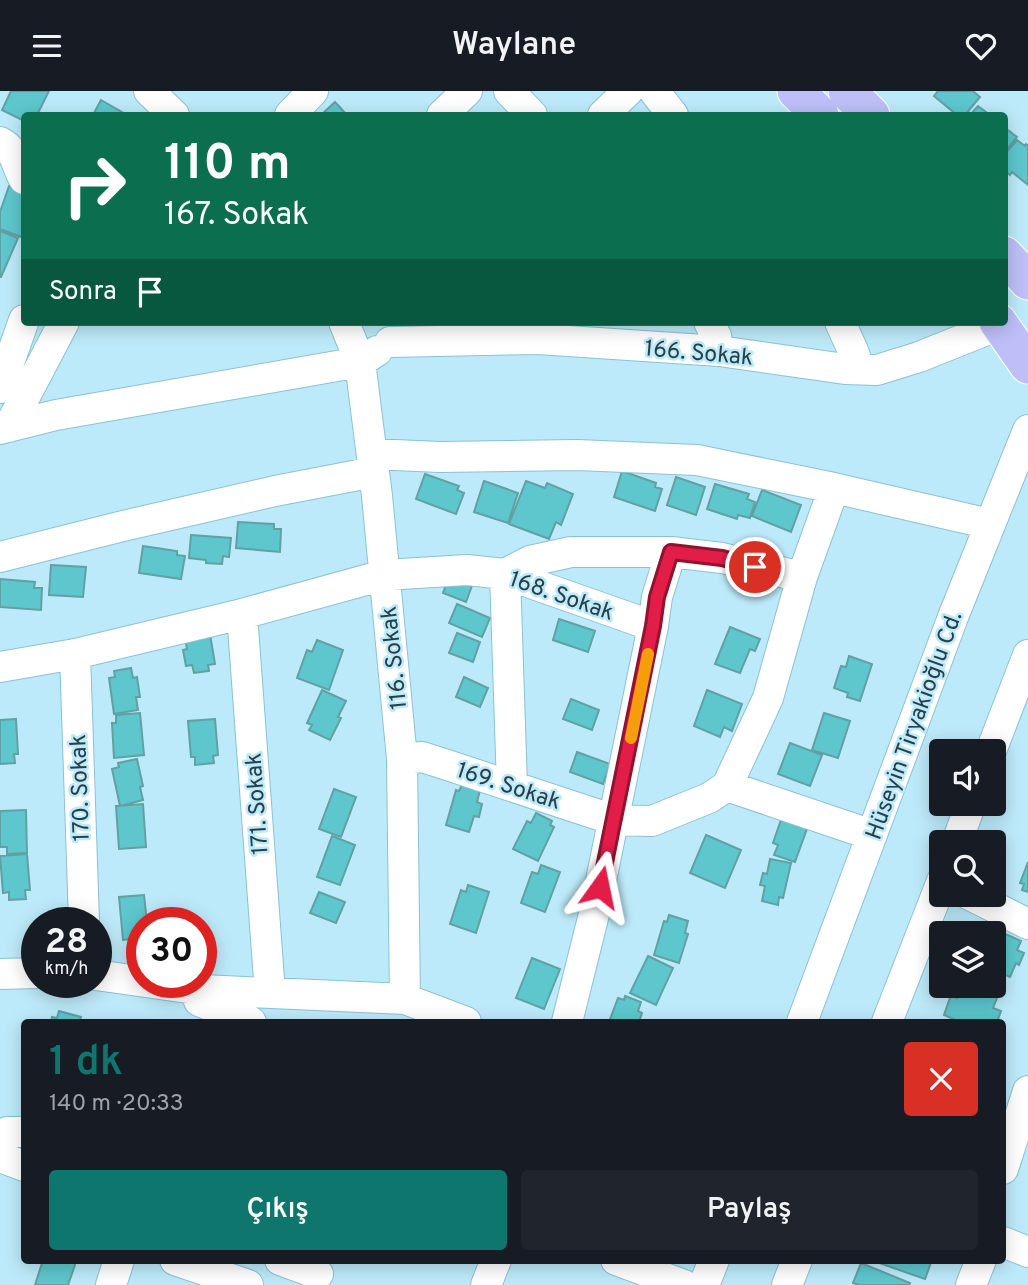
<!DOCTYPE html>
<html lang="tr">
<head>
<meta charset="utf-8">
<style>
  :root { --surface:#171b24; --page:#20242c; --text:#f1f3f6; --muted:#9ea1a6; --accent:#0f766e }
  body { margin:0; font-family:Overpass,sans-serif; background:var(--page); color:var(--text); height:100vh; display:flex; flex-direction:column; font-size:26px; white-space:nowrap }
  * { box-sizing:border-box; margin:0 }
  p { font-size:23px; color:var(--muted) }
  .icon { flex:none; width:38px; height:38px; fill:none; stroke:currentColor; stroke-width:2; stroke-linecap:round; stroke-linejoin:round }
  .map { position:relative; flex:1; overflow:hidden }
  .details { position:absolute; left:21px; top:928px; width:985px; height:245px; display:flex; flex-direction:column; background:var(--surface); border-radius:7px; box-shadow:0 4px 18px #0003 }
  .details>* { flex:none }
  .guide { position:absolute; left:21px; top:21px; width:987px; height:214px; border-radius:7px; box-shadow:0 4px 18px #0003; background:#0b6e4f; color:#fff; overflow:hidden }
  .buttons { position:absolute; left:929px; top:648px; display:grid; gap:14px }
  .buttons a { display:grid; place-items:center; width:77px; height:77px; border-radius:7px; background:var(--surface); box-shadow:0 4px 18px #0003; font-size:35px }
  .speed { position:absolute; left:21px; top:816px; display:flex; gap:14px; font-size:35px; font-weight:700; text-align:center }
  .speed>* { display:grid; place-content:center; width:91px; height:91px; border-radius:50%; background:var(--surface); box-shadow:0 4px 18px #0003; line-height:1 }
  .speed small { font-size:18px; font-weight:400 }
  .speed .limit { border:10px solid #d22; background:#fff; color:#111 }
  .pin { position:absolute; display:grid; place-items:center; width:60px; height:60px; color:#fff; margin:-30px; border:4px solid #fff; border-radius:50%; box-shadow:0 2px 7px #0007 }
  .me { position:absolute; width:77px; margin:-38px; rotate:12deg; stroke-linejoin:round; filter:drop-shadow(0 0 5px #0008) }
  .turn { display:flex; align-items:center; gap:24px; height:147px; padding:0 28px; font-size:32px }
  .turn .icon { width:91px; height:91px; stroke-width:2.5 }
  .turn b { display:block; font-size:49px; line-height:60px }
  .then { display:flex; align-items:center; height:66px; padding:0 28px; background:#0003; gap:14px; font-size:26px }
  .round { display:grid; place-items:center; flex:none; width:74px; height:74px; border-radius:7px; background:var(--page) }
  .head { display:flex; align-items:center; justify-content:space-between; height:119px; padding:0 28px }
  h1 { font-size:42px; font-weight:600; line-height:52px; color:var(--accent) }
  .cta { display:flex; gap:14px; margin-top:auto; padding:14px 28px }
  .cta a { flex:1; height:80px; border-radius:7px; background:var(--accent); color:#fff; font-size:28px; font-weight:600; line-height:80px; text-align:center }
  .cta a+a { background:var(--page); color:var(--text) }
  header { display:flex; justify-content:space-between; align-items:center; height:91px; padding:0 28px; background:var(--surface); font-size:32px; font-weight:600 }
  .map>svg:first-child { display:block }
  .building { fill:#5dc7cd; stroke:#61a0a3; stroke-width:2 }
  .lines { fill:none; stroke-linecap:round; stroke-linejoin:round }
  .minor-casing { stroke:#8ac2d5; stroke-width:32 }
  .major-casing { stroke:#fff; stroke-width:39 }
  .minor { stroke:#fff; stroke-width:30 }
  .major { stroke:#bebff8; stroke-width:37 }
  .route-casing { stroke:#92132f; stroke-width:18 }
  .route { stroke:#e11d48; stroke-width:12 }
  .slow { stroke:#f59e0b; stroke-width:12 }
  .labels { text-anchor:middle; stroke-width:5; stroke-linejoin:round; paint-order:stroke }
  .street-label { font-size:23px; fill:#273f47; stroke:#bdeafa }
</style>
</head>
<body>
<header><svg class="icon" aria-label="menu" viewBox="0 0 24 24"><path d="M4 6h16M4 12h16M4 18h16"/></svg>Waylane<svg class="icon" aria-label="heart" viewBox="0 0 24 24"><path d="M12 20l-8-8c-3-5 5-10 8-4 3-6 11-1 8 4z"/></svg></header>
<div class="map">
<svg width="1028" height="1194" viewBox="0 0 1028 1194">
  <rect width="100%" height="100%" fill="#bdeafa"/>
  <path class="building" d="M11,0H49L37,24H24V30L2,19Z
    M938,0H973L980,6L965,24H957L934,5Z
    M101,9L127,24H93Z
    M335,11L347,24H321Z
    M978,15L990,24H967L969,22L970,24Z
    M1004,36L1017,46L1004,62Z
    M1017,49L1025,55L1026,53L1028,54V94L1012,81L1010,84L1004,79V64Z
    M9,95L24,100V147L0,138V121Z
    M0,140L18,147L1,186H0Z
    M622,380L656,392L655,396L662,398L655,420L614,406Z
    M425,383L459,395L457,399L464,402L456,423L416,408Z
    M676,386L705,396L696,424L667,414Z
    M484,390L518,402L508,432L474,421Z
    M526,390L545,397L547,392L573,403L561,434L556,431L549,448L509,433Z
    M715,393L749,403L747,408L755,411L750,427L738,424L737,428L707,418Z
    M762,399L801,414L791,441L752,425Z
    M238,431L274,433V438H281L280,461L236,457Z
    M191,444L231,447L229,466L223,465L222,473L206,472V469L189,467Z
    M143,455L177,460V464L185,465L181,488L139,482Z
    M51,474L86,476L83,506L49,504Z
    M450,482L473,492L466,511L443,502Z
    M0,488L35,491L34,497H42L41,519L0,516Z
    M457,513L490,527L482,546L449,532Z
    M559,528L595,540L588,561L553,549Z
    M730,536L760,548L755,560L750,558L740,582L715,573Z
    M209,537L215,573L208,574L209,580L194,582L192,574L186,575L183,559L187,558L184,541Z
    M457,542L480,551L473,571L449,562Z
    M317,549L343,559L329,599L297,587L307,559L312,561Z
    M849,565L872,573L860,610L847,606L848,602L834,597L841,575L846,576Z
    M131,577L133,587L137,586L140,606H136L138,619L114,623L109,587L115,586L114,580Z
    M464,586L488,597L480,616L456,606Z
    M322,599L346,610L338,626L341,627L330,649L309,639L312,634L307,632Z
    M707,599L742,613L732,640L724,636L720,646L694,635Z
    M571,608L599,619L592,639L563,628Z
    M140,622L144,664L114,667L112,632H116V624Z
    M824,622L850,630L838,667L812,659Z
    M16,628L18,663H14L15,672L0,673V629Z
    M215,628L218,664L213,665L214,672L195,674V666H191L188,630Z
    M790,652L822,664L810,695L778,683Z
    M577,661L610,673L603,693L570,681Z
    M137,668L143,695L140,696L143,709L120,715L112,678L119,676L118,672Z
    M462,694L480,699L477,711L482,713L479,726L474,725L469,741L446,734L456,699L459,700Z
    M334,698L356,706L341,746L319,738Z
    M143,713L146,756L119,758L116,715Z
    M26,719L27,762L7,763V756H0V720Z
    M536,722L552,730L550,734L554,736L538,770L513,758L527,730L531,732Z
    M783,723L809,732L795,771L774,764L778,754L773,752Z
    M706,744L741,759L725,797L690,782Z
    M332,745L355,754L340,794L317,786Z
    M27,763L30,799H25L26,808L9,809V801L3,802L0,765Z
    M770,768L791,772L783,807L779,806L778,814L762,810L765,795L760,794L763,782L767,783Z
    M1028,771V801L1022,799L1024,793L1020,792Z
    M541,774L560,781L545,821L521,812L532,781L538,783Z
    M468,794L489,801L476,842L450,833L461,799L466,801Z
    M319,801L345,811L336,832L310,822Z
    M144,804L147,831H142V847L123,849L119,806Z
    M669,824L688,830L685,842L688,843L679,872L654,864L664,830L667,831Z
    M983,833L1021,850L1017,859L1024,862L1019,874L1016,872L1010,886L994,879V842H979Z
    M648,865L673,877L656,914L630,902Z
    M532,867L560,878L544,918L516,907Z
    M962,894L997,907L993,917L1001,920L997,931H960L944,924L951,904L957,907Z
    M625,905L641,911L638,920L642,922L639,931H609L618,907L624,909Z
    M59,920L81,926L79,931H51L52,926L57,927Z
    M43,1169H70L76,1171L68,1194H35Z
    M880,1169H932L925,1188L879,1172Z
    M861,1172L910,1192L909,1194H859L853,1192Z"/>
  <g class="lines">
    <defs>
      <path id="minor" d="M149,0L174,24
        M509,0L532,24
        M654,0L673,24
        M290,24L313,0
        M442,24L467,0
        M603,24L628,0
        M0,51C17,60 15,73 24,88
        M344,231L360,271L377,405L402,668L405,908
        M709,231L716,245L719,260
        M840,231L854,262L859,278
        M390,251L538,248L719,260L845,278L877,279L919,266L999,234
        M0,297L24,229
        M9,336L64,231
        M0,338L56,324L360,271L377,260
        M372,363L440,366L577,364L697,369L834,397L990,433
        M0,466L123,435L275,400L374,381
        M242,523L270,902
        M75,563L84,831
        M0,576L75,563L242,523L384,484L467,479L505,483L653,535
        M991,660L1028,564
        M402,668L422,666L438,671L614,729L652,730L709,707L727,695L768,607L802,486
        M512,695L505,483L530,470L571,461H671
        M727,695L872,744
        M957,751L971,712
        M968,803L1028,833
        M0,883L37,882
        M96,884L202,899L405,908L466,931
        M199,910L251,931
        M567,931L595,819L653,535L657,506L671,461L722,467L802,486L834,397
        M802,931L953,526L1028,339
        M887,931L942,790
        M0,1045L7,1041H24
        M0,1066L24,1075
        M1003,1078L1028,1000
        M1003,1151L1028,1161
        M175,1169L248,1194
        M280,1169L318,1183
        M616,1169L684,1194
        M111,1194L119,1169
        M486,1194L496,1169
        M704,1194L714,1169
        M787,1194L797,1169
        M971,1194L981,1169"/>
      <path id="major" d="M796,0L820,24
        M847,0L871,24
        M1004,164L1028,190
        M998,231L1028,274"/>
    </defs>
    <use href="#minor" class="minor-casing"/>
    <use href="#major" class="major-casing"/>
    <use href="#minor" class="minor"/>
    <use href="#major" class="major"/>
  </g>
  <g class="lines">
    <defs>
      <path id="route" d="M600,796L653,535L657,506L671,461L722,467L755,476"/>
    </defs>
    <use href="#route" class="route-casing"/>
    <use href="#route" class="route"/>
    <path class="slow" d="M631,647L648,563"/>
  </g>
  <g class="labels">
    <g class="street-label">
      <text transform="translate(699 261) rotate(5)" y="8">166. Sokak</text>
      <text transform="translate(562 504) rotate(19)" y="8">168. Sokak</text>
      <text transform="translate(393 567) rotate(-96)" y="8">116. Sokak</text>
      <text transform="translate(913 634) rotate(-70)" y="8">Hüseyin Tiryakioğlu Cd.</text>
      <text transform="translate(509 694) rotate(18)" y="8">169. Sokak</text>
      <text transform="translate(79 697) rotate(-92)" y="8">170. Sokak</text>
      <text transform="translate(256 713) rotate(-94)" y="8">171. Sokak</text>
    </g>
  </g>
</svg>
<div class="buttons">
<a><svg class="icon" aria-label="sound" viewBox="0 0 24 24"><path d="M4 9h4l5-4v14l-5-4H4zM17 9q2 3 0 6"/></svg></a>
<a><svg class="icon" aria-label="search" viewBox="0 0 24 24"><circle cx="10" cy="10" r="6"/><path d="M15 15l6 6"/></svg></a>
<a><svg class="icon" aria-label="layers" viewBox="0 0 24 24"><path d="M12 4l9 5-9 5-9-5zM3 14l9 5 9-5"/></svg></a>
</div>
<div class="speed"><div>28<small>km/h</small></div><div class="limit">30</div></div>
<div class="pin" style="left:755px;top:476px;background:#d93025"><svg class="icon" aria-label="arrive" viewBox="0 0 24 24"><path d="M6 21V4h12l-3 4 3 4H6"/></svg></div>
<svg class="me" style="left:600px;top:796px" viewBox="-20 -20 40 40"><path d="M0-17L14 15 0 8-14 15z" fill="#e11d48" stroke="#fff" stroke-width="4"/></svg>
<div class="guide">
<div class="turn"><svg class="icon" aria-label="right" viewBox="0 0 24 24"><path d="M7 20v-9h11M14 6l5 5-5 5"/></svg><div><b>110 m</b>167. Sokak</div></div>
<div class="then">Sonra<svg class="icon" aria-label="arrive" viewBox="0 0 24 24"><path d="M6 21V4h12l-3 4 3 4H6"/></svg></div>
</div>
<section class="details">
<div class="head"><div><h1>1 dk</h1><p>140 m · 20:33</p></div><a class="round" style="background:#d93025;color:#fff"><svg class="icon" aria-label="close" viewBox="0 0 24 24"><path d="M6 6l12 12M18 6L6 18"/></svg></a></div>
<div class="cta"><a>Çıkış</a><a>Paylaş</a></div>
</section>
</div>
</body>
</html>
